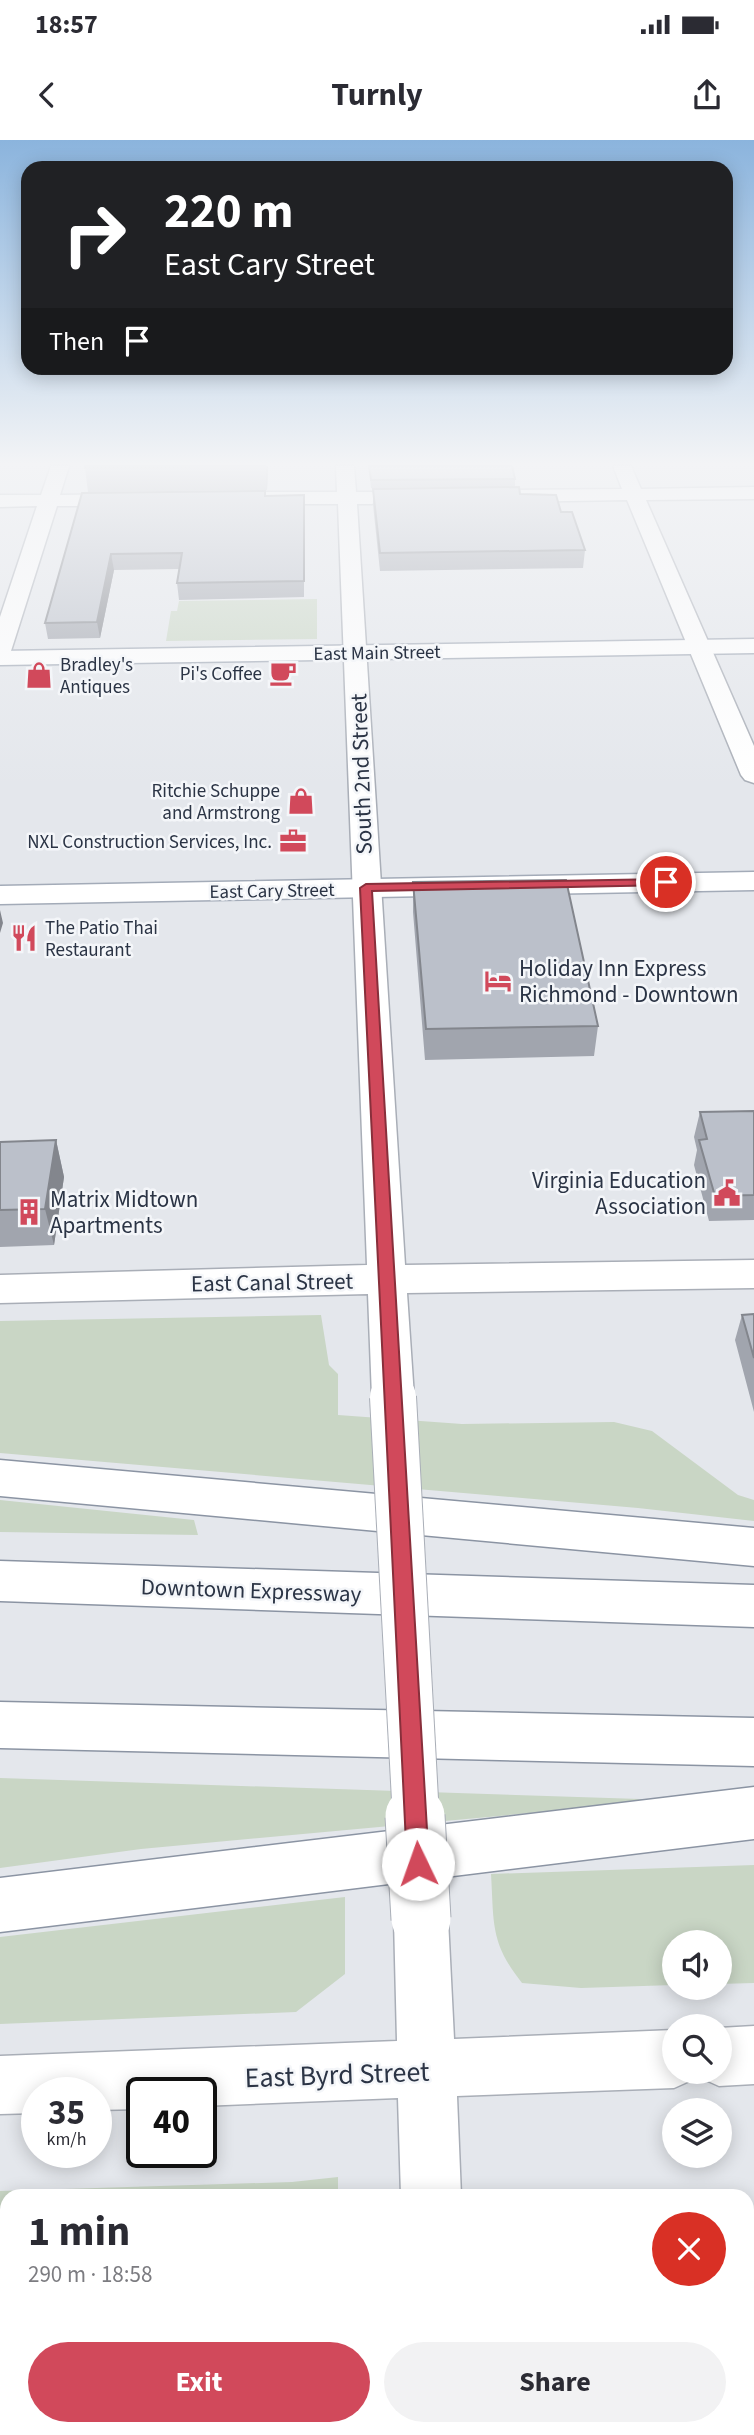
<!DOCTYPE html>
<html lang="en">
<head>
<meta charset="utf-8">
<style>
  :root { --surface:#fff; --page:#f2f2f3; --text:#2b2b33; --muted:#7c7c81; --accent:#d1495b }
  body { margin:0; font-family:"Source Sans 3",sans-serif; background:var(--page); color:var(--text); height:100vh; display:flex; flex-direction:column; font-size:26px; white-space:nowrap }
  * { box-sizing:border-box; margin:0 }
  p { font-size:23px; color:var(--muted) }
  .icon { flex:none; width:38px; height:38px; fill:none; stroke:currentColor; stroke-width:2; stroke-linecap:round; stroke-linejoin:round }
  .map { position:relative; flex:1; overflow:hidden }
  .drawer { position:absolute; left:0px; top:2049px; width:754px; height:247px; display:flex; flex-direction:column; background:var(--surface); border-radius:21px 21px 0 0; box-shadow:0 4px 18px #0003 }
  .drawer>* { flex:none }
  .top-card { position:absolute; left:21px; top:21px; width:712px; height:214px; border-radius:21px; box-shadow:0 4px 18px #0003; background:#202124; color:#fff; overflow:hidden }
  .tools { position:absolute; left:662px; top:1790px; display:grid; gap:14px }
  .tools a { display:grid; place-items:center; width:70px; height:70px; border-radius:50%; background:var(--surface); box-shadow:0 4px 18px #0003; font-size:35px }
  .speed { position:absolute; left:21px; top:1937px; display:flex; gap:14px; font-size:35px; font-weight:700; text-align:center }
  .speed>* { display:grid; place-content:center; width:91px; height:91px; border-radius:50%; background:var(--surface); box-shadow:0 4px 18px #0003; line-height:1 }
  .speed small { font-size:18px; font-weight:400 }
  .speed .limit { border:4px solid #111; border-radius:10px; background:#fff; color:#111 }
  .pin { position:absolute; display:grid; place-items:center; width:60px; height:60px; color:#fff; margin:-30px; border:4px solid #fff; border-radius:50%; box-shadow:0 2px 7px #0007 }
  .me { position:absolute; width:77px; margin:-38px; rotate:357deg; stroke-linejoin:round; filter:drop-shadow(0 0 5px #0008) }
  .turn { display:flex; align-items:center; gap:24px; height:147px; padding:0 28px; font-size:32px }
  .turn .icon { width:91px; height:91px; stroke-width:2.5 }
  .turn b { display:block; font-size:49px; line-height:60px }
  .then { display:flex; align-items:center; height:66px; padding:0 28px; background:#0003; gap:14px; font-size:26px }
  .round { display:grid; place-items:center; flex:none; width:74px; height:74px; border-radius:37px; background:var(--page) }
  .headline { display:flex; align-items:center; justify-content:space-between; height:119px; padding:0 28px }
  h1 { font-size:42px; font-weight:700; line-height:52px }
  .cta { display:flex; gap:14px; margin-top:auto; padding:14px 28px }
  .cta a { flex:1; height:80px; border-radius:42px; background:var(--accent); color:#fff; font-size:28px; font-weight:700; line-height:80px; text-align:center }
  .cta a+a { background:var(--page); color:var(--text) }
  .status { display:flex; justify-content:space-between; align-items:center; height:49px; padding:0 35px; background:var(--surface); direction:ltr }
  .status svg { height:19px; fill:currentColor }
  header { display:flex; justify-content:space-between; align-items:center; height:91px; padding:0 28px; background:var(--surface); font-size:32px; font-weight:700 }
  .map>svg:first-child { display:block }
  .green { fill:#c9d6c5 }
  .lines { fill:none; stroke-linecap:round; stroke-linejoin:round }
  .secondary-casing { stroke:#a9aeb7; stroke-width:3 }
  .primary-casing { stroke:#a3abb8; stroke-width:3 }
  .highway-casing { stroke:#8b94a3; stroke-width:3 }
  .secondary { fill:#fff; fill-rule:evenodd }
  .primary { fill:#fff; fill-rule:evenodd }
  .highway { fill:#fff; fill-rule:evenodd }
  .secondary-bridge-far1-casing { stroke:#a9aeb7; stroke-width:48; stroke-linecap:butt }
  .secondary-bridge-casing { stroke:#a9aeb7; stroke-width:61; stroke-linecap:butt }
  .secondary-bridge-far1 { stroke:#fff; stroke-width:46 }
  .secondary-bridge { stroke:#fff; stroke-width:59 }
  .wall { fill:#a1a5ae }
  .shaded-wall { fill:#83868d }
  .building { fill:#bbc0ca; stroke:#83868d; stroke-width:2 }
  .route { fill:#d1495b; stroke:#882f3b; stroke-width:2 }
  .labels { text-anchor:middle; stroke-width:5; stroke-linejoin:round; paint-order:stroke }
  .far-street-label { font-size:19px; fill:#2b3445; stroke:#f4f6f9 }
  .far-poi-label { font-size:19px; fill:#2b3445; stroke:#f4f6f9; text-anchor:end }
  .street-label { font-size:23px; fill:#2b3445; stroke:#f4f6f9 }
  .poi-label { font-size:23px; fill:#2b3445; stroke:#f4f6f9; text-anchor:start }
  .near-street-label { font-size:28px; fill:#2b3445; stroke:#f4f6f9 }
</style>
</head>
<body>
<div class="status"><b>18:57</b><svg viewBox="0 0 49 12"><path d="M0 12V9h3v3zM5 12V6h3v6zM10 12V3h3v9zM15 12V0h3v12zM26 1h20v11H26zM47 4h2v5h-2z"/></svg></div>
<header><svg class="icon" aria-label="back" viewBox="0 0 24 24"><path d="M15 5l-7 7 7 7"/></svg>Turnly<svg class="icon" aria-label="share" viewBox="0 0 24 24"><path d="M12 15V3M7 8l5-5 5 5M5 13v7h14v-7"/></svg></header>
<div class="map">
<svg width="754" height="2295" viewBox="0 0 754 2295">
  <rect width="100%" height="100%" fill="#e4e7ec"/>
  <path class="green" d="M317,459V499L166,501L171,471H177L179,461Z
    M321,1175L329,1225L338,1234V1275L462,1284L614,1282L652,1291L738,1355L754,1360V1381L638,1368L0,1313V1181Z
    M0,1360L194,1380L198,1395L0,1392Z
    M0,1638L671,1660L141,1709L0,1728Z
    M754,1725V1843L719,1844V1802H674V1845L581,1848L522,1843C490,1803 494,1783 491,1734Z
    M345,1757V1834L296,1872L0,1884V1797Z
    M338,2037V2056H7V2289H341V2295H0V2051L292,2042Z"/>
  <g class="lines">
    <defs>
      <path id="secondary" d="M51,326H69L60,355L131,354L141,360L131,366H57L11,511L0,518V477L37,366L0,367V355H41Z
        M336,326H354L356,352H372L382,358L372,364H357L405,1125L754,1120V1148L407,1153L414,1257L408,1269L393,1273L378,1269L372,1257L368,1154L0,1163V1135L367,1125L338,364H251L241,358L251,352H337Z
        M613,326H631L641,349L754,347V359L646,360L754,606V643L745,640L741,635L627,360L506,362L496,356L506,350L622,349Z
        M421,1752L440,1760L448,1779L454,1899L674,1890V1932H719V1888L754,1886V1944L719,1946L699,1937L697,1933L694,1939L674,1948L457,1956L461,2056H401L398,1958L201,1966V1953H142V1969L96,1970V1953H37V1973L0,1974V1916L397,1901L394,1779L402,1760Z
        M409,2289H475V2295H409Z"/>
      <path id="primary" d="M754,499V513L0,525V511Z
        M754,732V750L0,764V746Z"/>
      <path id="highway" d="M0,1320L754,1388V1426L0,1356Z
        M0,1421L754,1445V1487L0,1461Z
        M0,1562L754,1578V1626L0,1608Z
        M754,1647V1699L0,1792V1738Z"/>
    </defs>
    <use href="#secondary" class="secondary-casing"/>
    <use href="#primary" class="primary-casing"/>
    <use href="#highway" class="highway-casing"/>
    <use href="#secondary" class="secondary"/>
    <use href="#primary" class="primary"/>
    <use href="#highway" class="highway"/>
    <defs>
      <path id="secondary-bridge-far1" d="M393,1257L416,1678"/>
      <path id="secondary-bridge" d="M415,1676L421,1779"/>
    </defs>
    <use href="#secondary-bridge-far1" class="secondary-bridge-far1-casing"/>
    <use href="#secondary-bridge" class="secondary-bridge-casing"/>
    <use href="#secondary-bridge-far1" class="secondary-bridge-far1"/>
    <use href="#secondary-bridge" class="secondary-bridge"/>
  </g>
  <path class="wall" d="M85,326H268L267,350L88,352L85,328Z
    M369,326H512L515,339V347L520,354L561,372L585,410L583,428L380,431L373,365V349L485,347L371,348Z
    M82,353L304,370V457L179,460L177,443L179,429L114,430L100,498L48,499L45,483Z
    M413,742L598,886L594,916L425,920L413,772Z
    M754,971V1080L709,1081L694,1025L697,1010L694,997L700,972Z
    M56,1000L64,1037L54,1105L0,1107V1002Z
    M754,1174V1272L735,1200L742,1175Z"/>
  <path class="shaded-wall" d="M266,326H268L267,350Z
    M111,414L114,430L100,498L97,482Z
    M0,770L3,783L0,793Z
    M56,1000L64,1037L54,1105L45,1069Z"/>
  <path class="building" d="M85,326H266L85,328Z
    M369,326H512L515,339L371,340Z
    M519,347L520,354L556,355L561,372H572L585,410L380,413L373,349Z
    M265,351V356L304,355V441L177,443L182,413L111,414L97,482L45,483L82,353Z
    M566,740L598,886L426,889L413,742Z
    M754,971V1055L715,1056L699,1000L707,999L700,972Z
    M56,1000L45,1069L0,1070V1002Z
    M754,1174V1218L742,1175Z"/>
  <linearGradient id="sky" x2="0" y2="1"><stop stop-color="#8bb4dd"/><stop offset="0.5" stop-color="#f3f4f6"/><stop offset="1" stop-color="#f3f4f6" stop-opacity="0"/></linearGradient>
  <rect width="754" height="647" fill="url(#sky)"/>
  <path class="route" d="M666,739L672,742L670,745L372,751L429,1724L426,1732L418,1735L410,1732L407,1724L360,748L366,744Z"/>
  <defs>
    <symbol id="cafe-bare" viewBox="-9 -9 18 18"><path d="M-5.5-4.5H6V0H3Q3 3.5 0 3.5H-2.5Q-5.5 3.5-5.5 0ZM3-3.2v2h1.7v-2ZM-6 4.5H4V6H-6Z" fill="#d1495b" stroke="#f4f6f9" stroke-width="2.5" paint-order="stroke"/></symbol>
    <symbol id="shop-bare" viewBox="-9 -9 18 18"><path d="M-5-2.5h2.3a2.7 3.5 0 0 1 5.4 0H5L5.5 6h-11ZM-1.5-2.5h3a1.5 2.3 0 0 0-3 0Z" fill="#d1495b" stroke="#f4f6f9" stroke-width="2.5" paint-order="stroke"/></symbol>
    <symbol id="office-bare" viewBox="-9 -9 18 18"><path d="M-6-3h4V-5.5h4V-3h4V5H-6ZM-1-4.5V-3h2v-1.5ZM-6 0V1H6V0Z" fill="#d1495b" stroke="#f4f6f9" stroke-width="2.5" paint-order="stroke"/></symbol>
    <symbol id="restaurant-bare" viewBox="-9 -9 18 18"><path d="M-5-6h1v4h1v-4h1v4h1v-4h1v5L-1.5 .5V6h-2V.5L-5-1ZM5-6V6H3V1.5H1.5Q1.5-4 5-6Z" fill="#d1495b" stroke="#f4f6f9" stroke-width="2.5" paint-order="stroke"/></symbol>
    <symbol id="hotel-bare" viewBox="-9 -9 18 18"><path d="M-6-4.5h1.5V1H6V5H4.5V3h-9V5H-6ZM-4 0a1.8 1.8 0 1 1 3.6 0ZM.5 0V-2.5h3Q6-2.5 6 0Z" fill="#d1495b" stroke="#f4f6f9" stroke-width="2.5" paint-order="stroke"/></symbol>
    <symbol id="civic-bare" viewBox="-9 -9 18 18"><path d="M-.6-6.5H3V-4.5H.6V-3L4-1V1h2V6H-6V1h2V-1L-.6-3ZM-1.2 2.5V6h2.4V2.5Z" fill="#d1495b" stroke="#f4f6f9" stroke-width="2.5" paint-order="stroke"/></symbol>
    <symbol id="building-bare" viewBox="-9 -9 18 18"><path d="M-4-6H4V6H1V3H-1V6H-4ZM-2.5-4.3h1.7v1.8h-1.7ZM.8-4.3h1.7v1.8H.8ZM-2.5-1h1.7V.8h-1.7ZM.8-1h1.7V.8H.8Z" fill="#d1495b" stroke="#f4f6f9" stroke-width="2.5" paint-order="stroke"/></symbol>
  </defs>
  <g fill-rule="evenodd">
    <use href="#cafe-bare" x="264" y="514" width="38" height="38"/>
    <use href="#shop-bare" x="20" y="516" width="38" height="38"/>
    <use href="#shop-bare" x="282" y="642" width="38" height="38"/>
    <use href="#office-bare" x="274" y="682" width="38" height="38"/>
    <use href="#restaurant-bare" x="5" y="779" width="38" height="38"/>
    <use href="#hotel-bare" x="479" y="822" width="38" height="38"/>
    <use href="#civic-bare" x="708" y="1034" width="38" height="38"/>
    <use href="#building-bare" x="10" y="1053" width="38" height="38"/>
  </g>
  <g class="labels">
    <g class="far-street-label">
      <text transform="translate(377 512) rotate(-1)" y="7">East Main Street</text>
      <text transform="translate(272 750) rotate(-1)" y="7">East Cary Street</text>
    </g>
    <g class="far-poi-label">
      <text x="60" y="531" text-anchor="start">Bradley's<tspan x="60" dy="22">Antiques</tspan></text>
      <text x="262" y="540">Pi's Coffee</text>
      <text x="280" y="657">Ritchie Schuppe<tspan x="280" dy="22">and Armstrong</tspan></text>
      <text x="272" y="708">NXL Construction Services, Inc.</text>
      <text x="45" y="794" text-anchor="start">The Patio Thai<tspan x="45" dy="22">Restaurant</tspan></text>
    </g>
    <g class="street-label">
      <text transform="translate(361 634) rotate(-92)" y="8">South 2nd Street</text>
      <text transform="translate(272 1142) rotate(-1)" y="8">East Canal Street</text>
      <text transform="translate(251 1450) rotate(2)" y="8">Downtown Expressway</text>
    </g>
    <g class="poi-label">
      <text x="519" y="836">Holiday Inn Express<tspan x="519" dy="26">Richmond - Downtown</tspan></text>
      <text x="706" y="1048" text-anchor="end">Virginia Education<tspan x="706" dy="26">Association</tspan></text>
      <text x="50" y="1067">Matrix Midtown<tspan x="50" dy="26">Apartments</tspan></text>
    </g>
    <g class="near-street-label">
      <text transform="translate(337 1934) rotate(-2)" y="10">East Byrd Street</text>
    </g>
  </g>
</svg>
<div class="tools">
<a><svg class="icon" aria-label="sound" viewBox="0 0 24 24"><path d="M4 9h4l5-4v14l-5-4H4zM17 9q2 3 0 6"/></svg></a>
<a><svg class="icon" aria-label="search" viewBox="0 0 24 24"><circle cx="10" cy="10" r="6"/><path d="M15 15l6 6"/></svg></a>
<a><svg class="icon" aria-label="layers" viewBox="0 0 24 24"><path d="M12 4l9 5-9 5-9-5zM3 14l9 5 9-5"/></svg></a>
</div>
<div class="speed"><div>35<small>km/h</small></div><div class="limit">40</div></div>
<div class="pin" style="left:666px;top:742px;background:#d93025"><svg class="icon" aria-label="arrive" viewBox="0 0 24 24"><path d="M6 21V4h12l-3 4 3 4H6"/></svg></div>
<svg class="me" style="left:418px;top:1724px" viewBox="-20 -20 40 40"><circle r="19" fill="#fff"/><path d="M0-13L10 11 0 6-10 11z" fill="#d1495b"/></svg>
<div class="top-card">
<div class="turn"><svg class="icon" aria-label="right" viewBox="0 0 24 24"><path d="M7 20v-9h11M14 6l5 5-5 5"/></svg><div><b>220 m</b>East Cary Street</div></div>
<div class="then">Then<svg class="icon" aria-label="arrive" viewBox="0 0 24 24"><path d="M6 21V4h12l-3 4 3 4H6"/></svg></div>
</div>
<section class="drawer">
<div class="headline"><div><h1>1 min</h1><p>290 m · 18:58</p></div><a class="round" style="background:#d93025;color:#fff"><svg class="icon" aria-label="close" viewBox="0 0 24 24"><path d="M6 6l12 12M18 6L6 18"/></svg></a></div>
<div class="cta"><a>Exit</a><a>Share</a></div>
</section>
</div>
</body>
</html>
